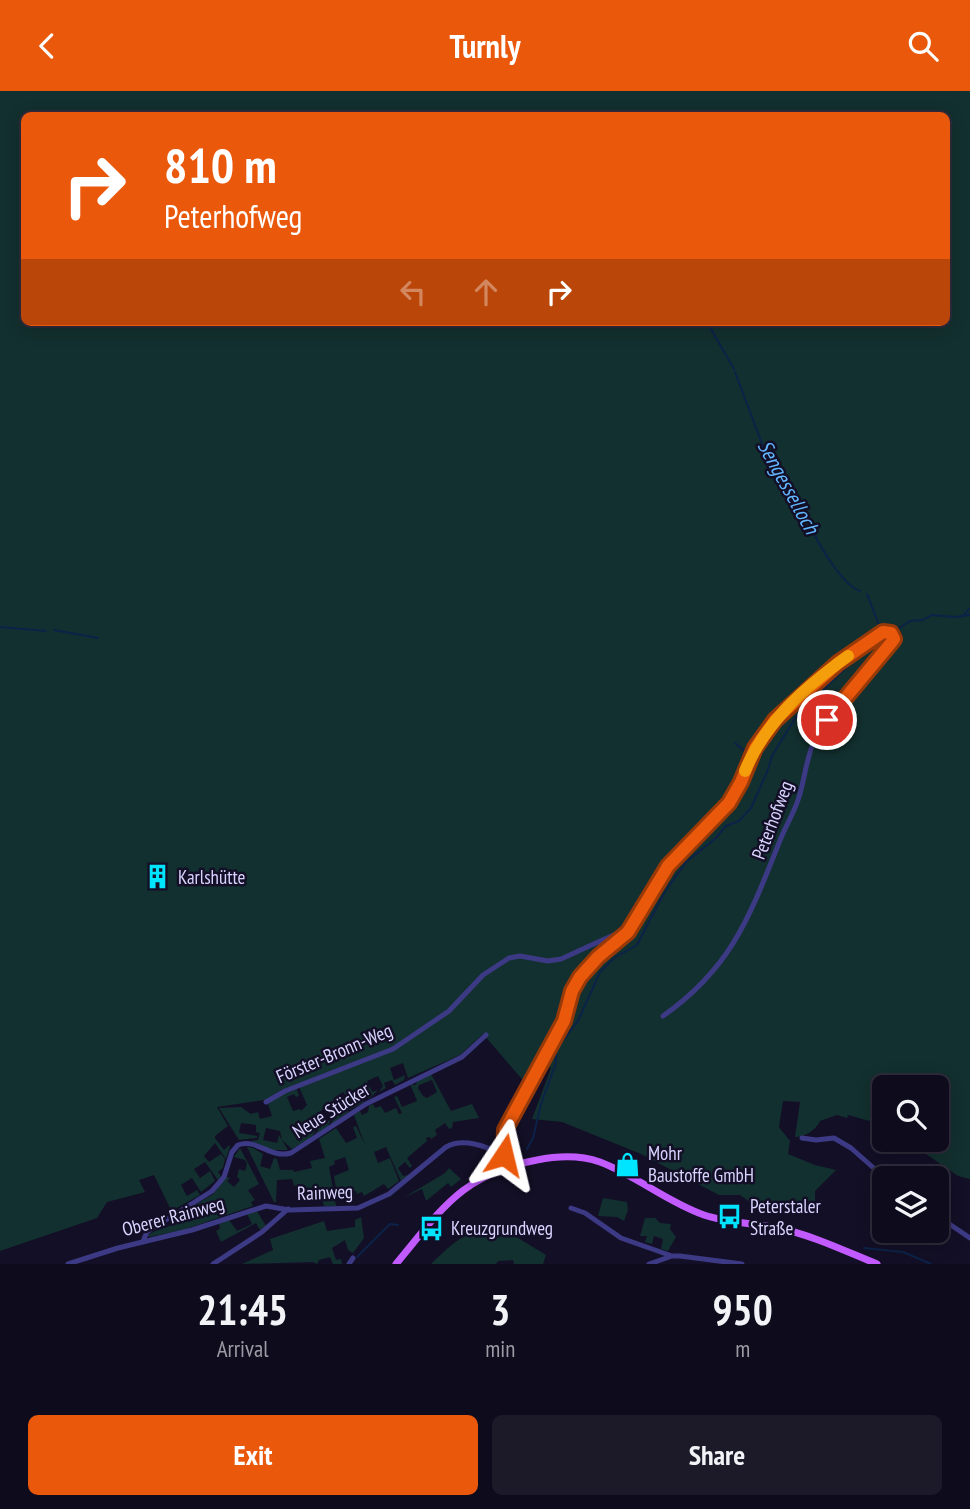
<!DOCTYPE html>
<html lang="en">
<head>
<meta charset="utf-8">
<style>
  :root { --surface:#0e0b1c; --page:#1c1929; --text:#f1f3f6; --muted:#9b9ba3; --line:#2e2b3b; --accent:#ea580c }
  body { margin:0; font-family:"PT Sans Narrow",sans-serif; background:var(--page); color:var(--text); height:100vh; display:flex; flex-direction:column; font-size:26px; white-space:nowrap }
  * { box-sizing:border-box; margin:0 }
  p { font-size:23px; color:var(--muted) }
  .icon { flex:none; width:38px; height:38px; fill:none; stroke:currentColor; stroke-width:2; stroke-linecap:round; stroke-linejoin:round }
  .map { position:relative; height:1173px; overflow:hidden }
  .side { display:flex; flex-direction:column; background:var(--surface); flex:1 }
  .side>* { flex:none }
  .top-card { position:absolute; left:21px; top:21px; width:929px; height:214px; border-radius:10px; box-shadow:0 4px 18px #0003,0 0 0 2px var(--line); background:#ea580c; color:#fff; overflow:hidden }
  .tools { position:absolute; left:872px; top:984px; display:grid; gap:14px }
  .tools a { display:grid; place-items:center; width:77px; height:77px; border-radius:10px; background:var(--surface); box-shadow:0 4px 18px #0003,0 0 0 2px var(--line); font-size:35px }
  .pin { position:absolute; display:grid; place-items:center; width:60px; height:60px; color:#fff; margin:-30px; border:4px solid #fff; border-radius:50%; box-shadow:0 2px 7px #0007 }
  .me { position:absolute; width:77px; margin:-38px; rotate:10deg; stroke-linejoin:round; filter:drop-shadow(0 0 5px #0008) }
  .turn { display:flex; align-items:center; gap:24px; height:147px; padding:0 28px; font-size:32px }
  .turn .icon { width:91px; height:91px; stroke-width:2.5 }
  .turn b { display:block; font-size:49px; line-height:60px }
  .lanes { display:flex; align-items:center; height:66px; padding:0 28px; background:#0003; justify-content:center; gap:35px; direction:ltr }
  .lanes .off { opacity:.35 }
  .eta { display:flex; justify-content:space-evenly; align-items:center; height:119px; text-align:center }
  .eta b { font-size:42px; font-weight:800; line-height:49px }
  .cta { display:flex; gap:14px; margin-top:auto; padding:14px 28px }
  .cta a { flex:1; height:80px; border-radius:10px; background:var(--accent); color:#fff; font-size:28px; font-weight:800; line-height:80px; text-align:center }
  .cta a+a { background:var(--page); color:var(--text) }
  header { display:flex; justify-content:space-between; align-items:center; height:91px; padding:0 28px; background:var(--accent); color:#fff; font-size:32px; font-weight:800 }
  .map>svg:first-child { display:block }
  .green { fill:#12302f; fill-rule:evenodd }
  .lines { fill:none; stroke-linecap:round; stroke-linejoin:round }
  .stream { stroke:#0c2248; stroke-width:2 }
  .minor { stroke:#3d3a85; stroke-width:5 }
  .major { stroke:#c25bff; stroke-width:7 }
  .route-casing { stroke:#983908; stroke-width:18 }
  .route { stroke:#ea580c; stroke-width:12 }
  .slow { stroke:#f59e0b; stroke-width:12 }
  .labels { text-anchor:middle; stroke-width:5; stroke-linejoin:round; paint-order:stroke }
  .street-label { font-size:19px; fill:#d9d4ff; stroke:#130f26 }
  .poi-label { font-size:19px; fill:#d9d4ff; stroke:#130f26; text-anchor:start }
  .water-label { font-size:21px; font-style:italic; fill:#62b6ff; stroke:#130f26 }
</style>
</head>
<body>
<header><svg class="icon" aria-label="back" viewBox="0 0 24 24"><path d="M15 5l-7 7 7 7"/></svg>Turnly<svg class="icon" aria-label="search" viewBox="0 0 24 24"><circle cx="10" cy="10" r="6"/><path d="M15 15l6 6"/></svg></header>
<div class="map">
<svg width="970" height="1173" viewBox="0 0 970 1173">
  <rect width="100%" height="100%" fill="#130f26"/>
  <path class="green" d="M0,0H970V1088L958,1085L904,1048H936V996H884V1034L848,1024L847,1027L837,1024L820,1030C816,1039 805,1046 795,1046L800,1011L783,1010L779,1036L790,1050L788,1063L815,1074L836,1079L815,1100V1123L788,1113L758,1117L740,1104H719L641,1063L562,1031L532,1028L551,977L540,971L527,994L483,943L460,964L408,987L403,972L390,977L394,989L405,984L404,989L395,994L392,989L384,992L386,997L379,1001L383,995L378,985L367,990L372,1001L378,999L369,1008L361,995L351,1000L357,1010L361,1007L364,1011L350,1019L346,1015L351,1011L343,1001L333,1008L340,1019L345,1016L349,1021L330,1034L336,1024L329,1014L318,1022L325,1032L331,1028L328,1035L314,1045L318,1039L314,1029L302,1034L305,1045L316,1039L312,1046L292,1058L282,1049L280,1040L266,1037L263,1049L277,1052L279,1044L288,1059H271L251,1050L258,1049L260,1042L256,1041V1034L241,1032L239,1042L257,1045V1047L239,1049L219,1017L241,1016L251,1023L258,1021L260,1028L272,1025L268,1013L276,1005L297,998L299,1005L296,1006L294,1003L287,1006L293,1020L300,1018L301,1020L307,1014L299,996L317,990L316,987L281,999L265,1009L217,1016L228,1035L215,1045V1047L224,1059L229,1054L230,1056L226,1068L215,1052L204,1065L209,1071L221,1063L225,1068L223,1077L218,1081L221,1085L218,1089L205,1071L194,1078L200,1087L210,1080L215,1090L201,1101L192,1087L181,1094L187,1105L197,1099L200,1104L173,1119L170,1117L154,1084L139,1089L145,1101L107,1111L97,1127L0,1160ZM24,24H947V231H24Z
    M431,983L451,1020L472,1013L479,1027L453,1031L452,1037L449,1038L445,1032L435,1039L437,1044L431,1048L430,1046L426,1047L427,1050L407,1067L412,1075L410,1077L405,1071L398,1077L403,1085L408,1084L401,1090L386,1056L374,1061L378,1072L390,1067L399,1090L388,1098L384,1093L364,1105L362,1101L357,1103L356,1100L340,1104L341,1109H338L334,1085L349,1079L345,1066L334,1070L335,1073L329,1076L336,1115H324L319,1096L304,1099V1104L299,1093L294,1095L292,1088L277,1089L276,1111H274L247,1056L253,1057L263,1063L260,1075L270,1078L274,1067L277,1068L280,1079H293L294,1081L312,1077L310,1070L325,1067L319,1048L336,1037L346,1052L357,1047L353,1036L356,1035L365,1054L354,1024L360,1020L362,1024L368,1021L369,1015L373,1013L375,1017L381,1015L385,1022L396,1017L399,1023L402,1022L394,1006L397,1005L402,1016L417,1010L410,993L415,994L419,988ZM432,989L437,1001L427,1007L423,1005L418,997L419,994Z
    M240,1057L259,1093L248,1099L255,1109L251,1111L253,1115L183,1139L149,1146L148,1144C157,1138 167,1137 176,1132L174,1127L213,1103L227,1086L230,1087L227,1090L234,1096L240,1089L237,1086L239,1078L245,1080L247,1073L245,1069L234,1066Z
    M449,1077L461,1088L451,1096L448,1092L426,1110L422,1098L403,1107L445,1082Z
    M603,1107L627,1111L628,1119L624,1130L617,1126L598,1125Z
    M257,1120L266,1135L260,1139L256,1132L221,1151L216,1140L220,1138L219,1133L229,1129L237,1140L252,1133L247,1123Z
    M361,1126L364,1147L353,1162L348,1159L345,1149L332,1157L336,1169L341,1168L342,1173H333L330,1166L319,1169L317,1173L313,1171L242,1173L273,1159L270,1148L324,1130L327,1140L355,1136V1129Z
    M645,1127H655L660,1132L671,1133L670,1138L676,1146L668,1160L661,1158L663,1148L654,1145L652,1153L645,1151L647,1145H640Z
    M502,1137L546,1164L543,1173H514L513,1169L498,1170L496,1173H431C457,1148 464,1140 502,1137Z"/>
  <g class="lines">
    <path class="stream" d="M707,231L734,278
      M735,281L769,371L810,429C813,447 842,494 860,500
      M867,503L881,539
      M964,524L970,517
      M0,536L46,540
      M54,539L98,547
      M893,541L910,530L923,529L932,524L955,526L970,524
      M735,652L749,664
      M527,1058L533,1047L541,1013L556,972V958L578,930L600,881L614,867L637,854L664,802L686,771L716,747L726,735L739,730L751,717L767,681L772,665L797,624L851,572L889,545
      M864,1157L903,1161L931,1173
      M357,1166L390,1133L398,1134"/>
    <path class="minor" d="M266,1011L285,1000L393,958L449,920L483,884L509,867L520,865L548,870L561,868L631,836
      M802,1047L816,1049L834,1047L851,1057L885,1087
      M508,1076L504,1064L505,1039L563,930L572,900L580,886L598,866L628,841L669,775L729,712L741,692L755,657L775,629L838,572L883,541L889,540L893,546L891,552C866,581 831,613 815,648C806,666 805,689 798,709C793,724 784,738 779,752C749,827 731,877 663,925
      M571,1117L585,1122L621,1147L672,1165
      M936,1124L970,1147
      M143,1150L147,1141L212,1100L224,1086L232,1061L238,1054C258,1047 269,1068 291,1062L366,1013L462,966L486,944
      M68,1173L118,1157L192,1139L266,1115L289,1119L358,1117L389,1103L446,1056C464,1046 487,1056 504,1064
      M213,1173L262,1141L288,1118
      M349,1173L353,1167
      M649,1173L672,1165H680L742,1173"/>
    <path class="major" d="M396,1173C441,1119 463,1082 537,1069C557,1065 580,1064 600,1071C637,1085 667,1111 704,1124C728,1132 753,1132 778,1137C812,1144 845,1160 877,1173"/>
  </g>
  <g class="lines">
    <defs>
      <path id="route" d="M504,1064L505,1039L564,930L572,900L580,886L598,866L628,841L668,775L729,712L741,691L755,657L775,629L838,572L883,541L891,542L894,548L891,552L827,629"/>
    </defs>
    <use href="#route" class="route-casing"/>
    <use href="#route" class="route"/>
    <path class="slow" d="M745,680C765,631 805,596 848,565"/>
  </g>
  <defs>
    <symbol id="building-bare" viewBox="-9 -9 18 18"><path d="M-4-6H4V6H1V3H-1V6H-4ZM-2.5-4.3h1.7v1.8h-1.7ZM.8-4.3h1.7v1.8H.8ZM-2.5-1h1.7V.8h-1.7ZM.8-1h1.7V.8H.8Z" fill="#00e5ff" stroke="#130f26" stroke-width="2.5" paint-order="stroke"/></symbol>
    <symbol id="shop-bare" viewBox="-9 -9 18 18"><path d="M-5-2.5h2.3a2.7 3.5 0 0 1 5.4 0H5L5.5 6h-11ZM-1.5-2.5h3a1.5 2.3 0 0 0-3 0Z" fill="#00e5ff" stroke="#130f26" stroke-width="2.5" paint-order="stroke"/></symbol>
    <symbol id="bus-bare" viewBox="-9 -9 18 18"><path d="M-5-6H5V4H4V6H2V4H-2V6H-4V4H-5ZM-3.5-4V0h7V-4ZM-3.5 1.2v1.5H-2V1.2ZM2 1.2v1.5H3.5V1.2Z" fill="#00e5ff" stroke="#130f26" stroke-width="2.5" paint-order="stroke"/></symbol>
  </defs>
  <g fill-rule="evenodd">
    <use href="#building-bare" x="140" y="768" width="35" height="35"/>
    <use href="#shop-bare" x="610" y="1056" width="35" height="35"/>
    <use href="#bus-bare" x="712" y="1108" width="35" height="35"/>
    <use href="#bus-bare" x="414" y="1120" width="35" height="35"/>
  </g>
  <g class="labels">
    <g class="street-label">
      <text transform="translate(772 729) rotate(-69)" y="7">Peterhofweg</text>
      <text transform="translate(334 962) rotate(-23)" y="7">Förster-Bronn-Weg</text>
      <text transform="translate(331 1019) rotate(-32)" y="7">Neue Stücker</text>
      <text transform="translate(325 1101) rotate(-2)" y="7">Rainweg</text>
      <text transform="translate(173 1125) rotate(-15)" y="7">Oberer Rainweg</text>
    </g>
    <g class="poi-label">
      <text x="178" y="793">Karlshütte</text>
      <text x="648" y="1069">Mohr<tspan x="648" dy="22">Baustoffe GmbH</tspan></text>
      <text x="750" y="1122">Peterstaler<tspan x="750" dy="22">Straße</tspan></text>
      <text x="451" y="1144">Kreuzgrundweg</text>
    </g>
    <g class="water-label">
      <text transform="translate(788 396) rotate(61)" y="7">Sengesselloch</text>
    </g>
  </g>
</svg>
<div class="tools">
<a><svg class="icon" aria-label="search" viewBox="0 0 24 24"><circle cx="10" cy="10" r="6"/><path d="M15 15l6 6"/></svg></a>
<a><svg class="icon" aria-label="layers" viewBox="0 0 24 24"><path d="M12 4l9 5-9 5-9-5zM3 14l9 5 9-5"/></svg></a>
</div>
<div class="pin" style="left:827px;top:629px;background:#d93025"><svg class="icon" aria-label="arrive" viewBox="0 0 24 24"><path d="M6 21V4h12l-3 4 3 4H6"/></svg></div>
<svg class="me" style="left:504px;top:1064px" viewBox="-20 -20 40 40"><path d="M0-17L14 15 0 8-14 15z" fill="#ea580c" stroke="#fff" stroke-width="4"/></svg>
<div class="top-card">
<div class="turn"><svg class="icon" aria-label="right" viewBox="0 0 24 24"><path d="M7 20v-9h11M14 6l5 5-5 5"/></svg><div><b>810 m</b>Peterhofweg</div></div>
<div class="lanes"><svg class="icon off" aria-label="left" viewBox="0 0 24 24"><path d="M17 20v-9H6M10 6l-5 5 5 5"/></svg><svg class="icon off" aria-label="ahead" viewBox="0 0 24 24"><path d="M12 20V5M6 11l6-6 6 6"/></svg><svg class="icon" aria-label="right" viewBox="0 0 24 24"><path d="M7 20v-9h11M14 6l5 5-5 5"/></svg></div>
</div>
</div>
<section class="side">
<div class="eta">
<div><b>21:45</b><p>Arrival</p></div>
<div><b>3</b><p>min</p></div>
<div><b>950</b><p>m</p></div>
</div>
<div class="cta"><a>Exit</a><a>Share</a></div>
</section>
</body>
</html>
